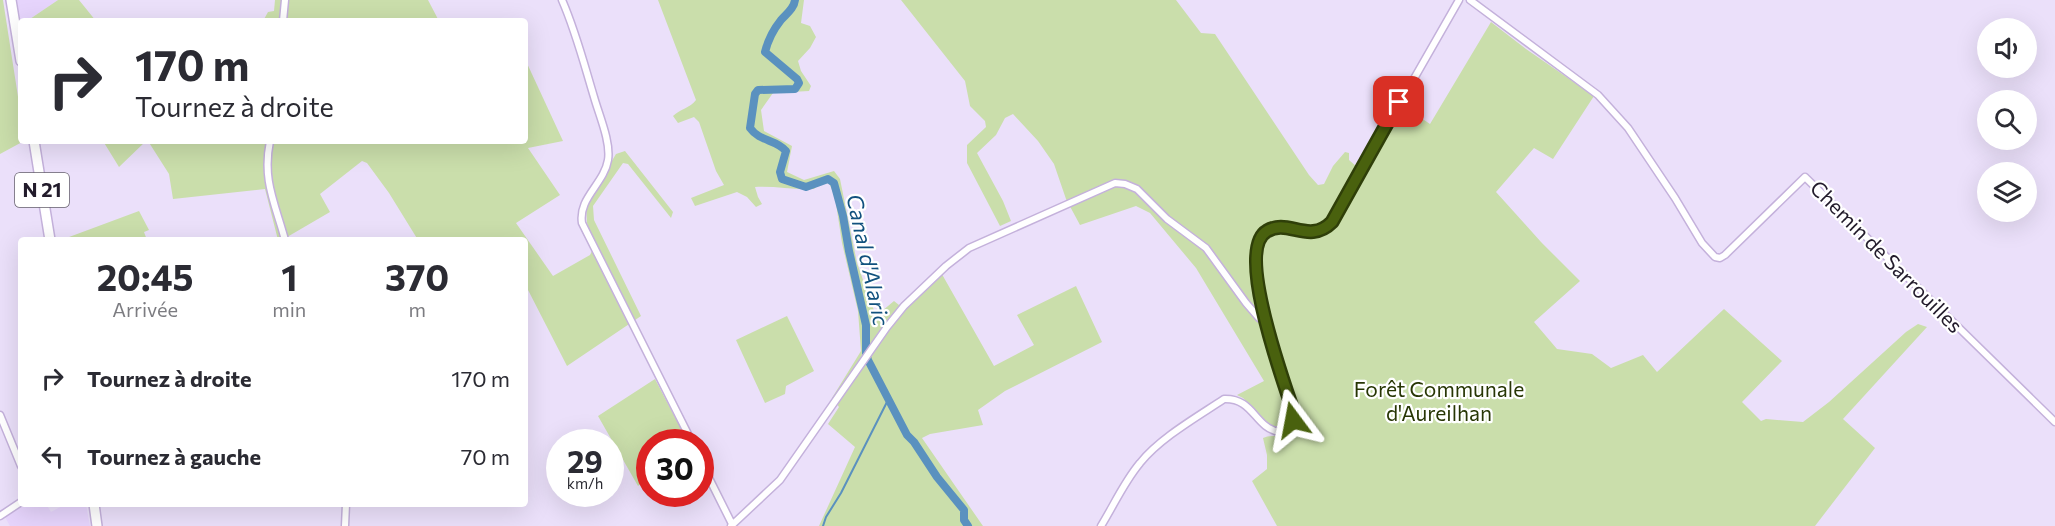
<!DOCTYPE html>
<html lang="fr">
<head>
<meta charset="utf-8">
<style>
  :root { --surface:#fff; --page:#f7f7f7; --text:#2b2b33; --muted:#7c7c81 }
  body { margin:0; font-family:Commissioner,sans-serif; background:var(--page); color:var(--text); height:100vh; display:flex; flex-direction:column; font-size:22px; white-space:nowrap }
  * { box-sizing:border-box; margin:0 }
  p { font-size:20px; color:var(--muted) }
  .icon { flex:none; width:33px; height:33px; fill:none; stroke:currentColor; stroke-width:2; stroke-linecap:round; stroke-linejoin:round }
  .map { position:relative; flex:1; overflow:hidden }
  .details { position:absolute; left:18px; top:237px; width:510px; height:270px; display:flex; flex-direction:column; background:var(--surface); border-radius:6px; box-shadow:0 6px 24px #0002 }
  .details>* { flex:none }
  .guide { position:absolute; left:18px; top:18px; width:510px; height:126px; border-radius:6px; box-shadow:0 6px 24px #0002; background:#fff; color:var(--text); overflow:hidden }
  .controls { position:absolute; left:1977px; top:18px; display:grid; gap:12px }
  .controls a { display:grid; place-items:center; width:60px; height:60px; border-radius:50%; background:var(--surface); box-shadow:0 6px 24px #0002; font-size:30px }
  .speed { position:absolute; left:546px; top:429px; display:flex; gap:12px; font-size:30px; font-weight:700; text-align:center }
  .speed>* { display:grid; place-content:center; width:78px; height:78px; border-radius:50%; background:var(--surface); box-shadow:0 6px 24px #0002; line-height:1 }
  .speed small { font-size:15px; font-weight:400 }
  .speed .limit { border:9px solid #d22; background:#fff; color:#111 }
  .pin { position:absolute; display:grid; place-items:center; width:51px; height:51px; color:#fff; margin:-26px; border-radius:12px; box-shadow:0 3px 9px #0006 }
  .me { position:absolute; width:66px; margin:-33px; rotate:347deg; stroke-linejoin:round; filter:drop-shadow(0 0 4px #0008) }
  .turn { display:flex; align-items:center; gap:21px; height:126px; padding:0 18px; font-size:27px }
  .turn .icon { width:78px; height:78px; stroke-width:2.5 }
  .turn b { display:block; font-size:42px; line-height:51px }
  .eta { display:flex; justify-content:space-evenly; align-items:center; height:102px; text-align:center }
  .eta b { font-size:36px; font-weight:700; line-height:42px }
  ul { padding:0; list-style:none }
  li { display:flex; align-items:center; gap:18px; height:78px; padding:0 18px }
  li div { flex:1 }
  li b { display:block; font-size:22px }
  li em { font-style:normal }
  .map>svg:first-child { display:block }
  .built { fill:#e6d4fc }
  .green { fill:#cadeab }
  .lines { fill:none; stroke-linecap:round; stroke-linejoin:round }
  .stream { stroke:#5a91bf; stroke-width:2 }
  .canal { stroke:#5a91bf; stroke-width:8 }
  .minor-casing { stroke:#c4b1db; stroke-width:9 }
  .primary-casing { stroke:#c4b1db; stroke-width:12 }
  .minor { stroke:#fff; stroke-width:6 }
  .primary { stroke:#fff; stroke-width:9 }
  .route-casing { stroke:#2f3f09; stroke-width:15 }
  .route { stroke:#49610e; stroke-width:10 }
  .labels { text-anchor:middle; stroke-width:4.5; stroke-linejoin:round; paint-order:stroke }
  .shield { fill:#fff; stroke:#645f6b; stroke-width:1.5 }
  .shield-label { font-size:20px; font-weight:bold; fill:#221b2b }
  .street-label { font-size:21px; fill:#221b2b; stroke:#fff }
  .park-label { font-size:21px; fill:#273604; stroke:#fff }
  .water-label { font-size:22px; font-style:italic; fill:#11517e; stroke:#fff }
</style>
</head>
<body>
<div class="map">
<svg width="2055" height="526" viewBox="0 0 2055 526">
  <rect width="100%" height="100%" fill="#ebe0fa"/>
  <path class="built" d="M17,0H58L27,21L21,22Z
    M26,504H46L51,512L66,504H86L90,526H10L5,517Z"/>
  <path class="green" d="M0,0H3L21,116V141H24L0,154Z
    M58,0H79L96,21H27Z
    M275,0H428L439,21H263L268,12L274,11Z
    M658,0H804L801,23L810,26L816,37L810,48L798,61L801,71L811,86L809,91L773,93L761,110L764,131L792,146L787,172L804,180L834,171L840,179L857,263L876,316L894,301L899,305L939,269L994,366L1034,345L1017,315L1076,286L1102,342L1005,391L978,410L983,425L930,434L922,438L983,526H819L855,447L828,424L839,407L832,398L861,351L858,311L842,243L835,197L829,183L819,184L814,189C794,190 775,186 755,187L758,197L762,204L756,207L747,197L737,192L695,206L691,198L724,185L716,171L699,122L694,117L678,123L673,116C680,109 690,108 696,100Z
    M901,0H1176L1201,33L1215,34L1309,175L1318,185L1324,184L1333,166L1345,152L1349,153V160L1357,167L1396,101L1430,124L1491,22L1526,49L1594,96L1553,159L1534,148L1496,192L1541,242L1580,281L1534,322L1557,349L1592,354L1611,368L1643,355L1657,372L1724,309L1782,361L1742,402L1761,421L1766,419L1803,422L1829,402L1906,332L1918,324L1927,327L1843,419L1875,448L1815,526H1277L1252,481L1267,469V455L1263,438C1270,435 1279,437 1285,433C1309,420 1290,382 1284,363L1278,370L1291,413C1287,423 1281,429 1270,425L1243,398L1237,395L1264,381L1196,268L1150,213L1136,206L1080,225L1066,199L1054,164L1038,141L1013,114L1005,118L996,135L977,153L1003,201L1011,221L1000,226L967,163V145L986,127L985,121L970,106L965,81Z
    M525,59L563,141L528,148L560,195L516,223L553,276L590,255L595,245L587,223L586,205L616,154L625,151L673,212L671,218L628,164L623,163L593,206L594,220L641,316L567,366L527,288L525,289V240H418L389,193L367,163L362,161L320,194L330,212L282,240H278L265,189L173,199L169,174L148,141H525Z
    M103,141H146L119,167Z
    M139,211L149,230L144,232L147,240H61Z
    M787,316L814,371L786,386L785,394L765,403L736,340Z
    M655,379L688,442H650L649,478L638,486L598,416Z"/>
  <g class="lines">
    <path class="stream" d="M823,526L826,517L841,493L889,398"/>
    <path class="canal" d="M795,0C794,9 786,14 781,20C773,30 768,40 765,52L797,79L799,83L795,89L758,90L755,94L750,128C760,142 776,139 786,151L780,172L782,179L806,187L828,179L834,183L843,216L849,251L866,325V353L868,360L907,435L914,442L937,477L964,510V520L968,526"/>
    <defs>
      <path id="minor" d="M562,0C576,32 584,64 594,97C599,115 611,142 608,160C604,184 578,198 582,223L692,442
        M1470,0L1598,95L1628,128L1675,198L1702,243L1715,257L1720,258L1725,255L1805,177L2055,422
        M283,21L285,0
        M270,141C262,180 275,203 285,240
        M0,415L21,466
        M700,460L732,524
        M0,516L21,502
        M345,526L346,504
        M731,526L780,480L887,327L904,306L946,266L969,248L1115,183L1125,184L1137,189L1167,219L1206,248L1246,303L1259,318L1266,322
        M1101,526C1114,505 1124,482 1140,463C1160,438 1197,417 1224,399C1254,398 1254,427 1279,432C1289,429 1293,424 1294,413C1284,383 1235,249 1267,231C1288,218 1309,245 1332,222L1459,0"/>
      <path id="primary" d="M11,0L21,61
        M34,141L50,240
        M94,504L97,526"/>
    </defs>
    <use href="#minor" class="minor-casing"/>
    <use href="#primary" class="primary-casing"/>
    <use href="#minor" class="minor"/>
    <use href="#primary" class="primary"/>
  </g>
  <g class="lines">
    <defs>
      <path id="route" d="M1293,420L1294,413C1284,383 1235,249 1267,231C1288,218 1309,245 1332,222L1399,102"/>
    </defs>
    <use href="#route" class="route-casing"/>
    <use href="#route" class="route"/>
  </g>
  <g class="labels">
    <rect class="shield" x="15" y="173" width="54" height="34" rx="4.5"/>
    <g class="shield-label">
      <text x="42" y="197">N 21</text>
    </g>
    <g class="street-label">
      <text transform="translate(1886 257) rotate(45)" y="7">Chemin de Sarrouilles</text>
    </g>
    <g class="park-label">
      <text x="1439" y="397">Forêt Communale<tspan x="1439" dy="24">d'Aureilhan</tspan></text>
    </g>
    <g class="water-label">
      <text transform="translate(868 260) rotate(78)" y="8">Canal d'Alaric</text>
    </g>
  </g>
</svg>
<div class="controls">
<a><svg class="icon" aria-label="sound" viewBox="0 0 24 24"><path d="M4 9h4l5-4v14l-5-4H4zM17 9q2 3 0 6"/></svg></a>
<a><svg class="icon" aria-label="search" viewBox="0 0 24 24"><circle cx="10" cy="10" r="6"/><path d="M15 15l6 6"/></svg></a>
<a><svg class="icon" aria-label="layers" viewBox="0 0 24 24"><path d="M12 4l9 5-9 5-9-5zM3 14l9 5 9-5"/></svg></a>
</div>
<div class="speed"><div>29<small>km/h</small></div><div class="limit">30</div></div>
<div class="pin" style="left:1399px;top:102px;background:#d93025"><svg class="icon" aria-label="arrive" viewBox="0 0 24 24"><path d="M6 21V4h12l-3 4 3 4H6"/></svg></div>
<svg class="me" style="left:1293px;top:420px" viewBox="-20 -20 40 40"><path d="M0-17L14 15 0 8-14 15z" fill="#49610e" stroke="#fff" stroke-width="4"/></svg>
<div class="guide">
<div class="turn"><svg class="icon" aria-label="right" viewBox="0 0 24 24"><path d="M7 20v-9h11M14 6l5 5-5 5"/></svg><div><b>170 m</b>Tournez à droite</div></div>
</div>
<section class="details">
<div class="eta">
<div><b>20:45</b><p>Arrivée</p></div>
<div><b>1</b><p>min</p></div>
<div><b>370</b><p>m</p></div>
</div>
<ul>
<li><svg class="icon" aria-label="right" viewBox="0 0 24 24"><path d="M7 20v-9h11M14 6l5 5-5 5"/></svg><div><b>Tournez à droite</b></div><em>170 m</em></li>
<li><svg class="icon" aria-label="left" viewBox="0 0 24 24"><path d="M17 20v-9H6M10 6l-5 5 5 5"/></svg><div><b>Tournez à gauche</b></div><em>70 m</em></li>
</ul>
</section>
</div>
</body>
</html>
